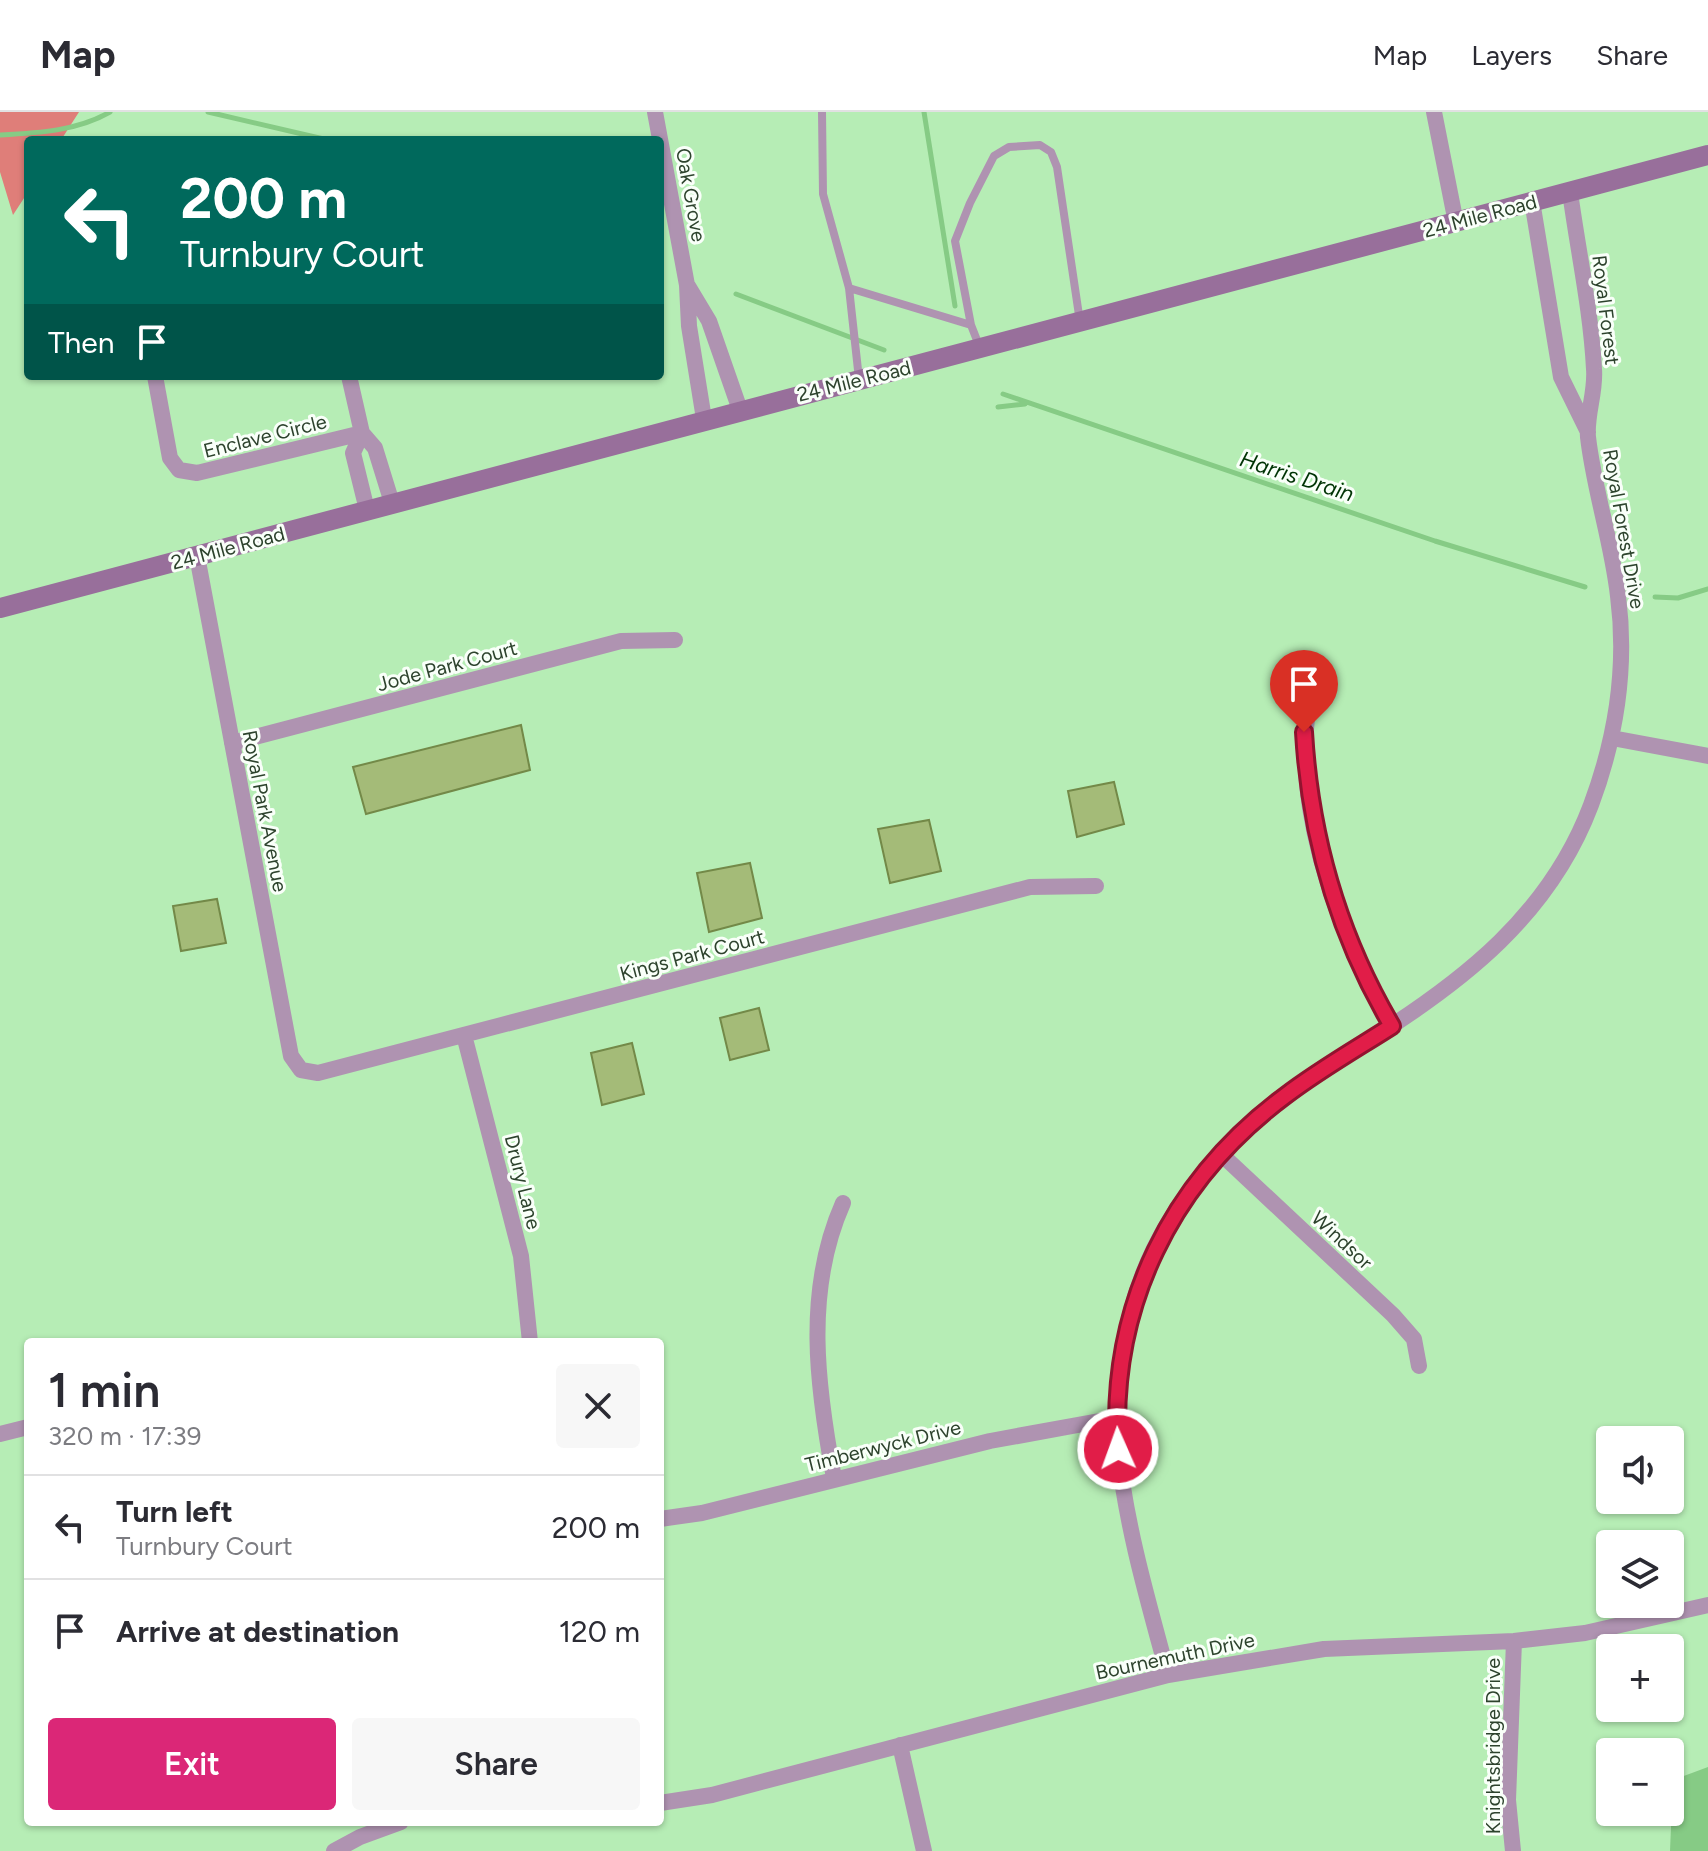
<!DOCTYPE html>
<html lang="en">
<head>
<meta charset="utf-8">
<style>
  :root { --surface:#fff; --page:#f7f7f7; --text:#2b2b33; --muted:#7c7c81; --line:#e1e1e2; --accent:#db2777 }
  body { margin:0; font-family:Figtree,sans-serif; background:var(--page); color:var(--text); height:100vh; display:flex; flex-direction:column; font-size:30px; white-space:nowrap }
  * { box-sizing:border-box; margin:0 }
  p { font-size:26px; color:var(--muted) }
  .icon { flex:none; width:44px; height:44px; fill:none; stroke:currentColor; stroke-width:2; stroke-linecap:round; stroke-linejoin:round }
  .map { position:relative; flex:1; overflow:hidden }
  .drawer { position:absolute; left:24px; top:1226px; width:640px; height:488px; display:flex; flex-direction:column; background:var(--surface); border-radius:8px; box-shadow:0 2px 6px #0004 }
  .drawer>* { flex:none }
  .guide { position:absolute; left:24px; top:24px; width:640px; height:244px; border-radius:8px; box-shadow:0 2px 6px #0004; background:#00695c; color:#fff; overflow:hidden }
  .tools { position:absolute; left:1596px; top:1314px; display:grid; gap:16px }
  .tools a { display:grid; place-items:center; width:88px; height:88px; border-radius:8px; background:var(--surface); box-shadow:0 2px 6px #0004; font-size:40px }
  .pin { position:absolute; display:grid; place-items:center; width:68px; height:68px; color:#fff; margin:-82px -34px; border-radius:50% 50% 50% 0; rotate:-45deg; box-shadow:0 0 8px #0007 }
  .pin .icon { rotate:45deg }
  .me { position:absolute; width:88px; margin:-44px; rotate:358deg; stroke-linejoin:round; filter:drop-shadow(0 0 6px #0008) }
  .turn { display:flex; align-items:center; gap:28px; height:168px; padding:0 24px; font-size:36px }
  .turn .icon { width:104px; height:104px; stroke-width:2.5 }
  .turn b { display:block; font-size:56px; line-height:68px }
  .then { display:flex; align-items:center; height:76px; padding:0 24px; background:#0003; gap:16px; font-size:30px }
  .round { display:grid; place-items:center; flex:none; width:84px; height:84px; border-radius:8px; background:var(--page) }
  .overview { display:flex; align-items:center; justify-content:space-between; height:136px; padding:0 24px }
  h1 { font-size:48px; font-weight:600; line-height:60px }
  .button { display:flex; gap:16px; margin-top:auto; padding:16px 24px }
  .button a { flex:1; height:92px; border-radius:8px; background:var(--accent); color:#fff; font-size:32px; font-weight:600; line-height:92px; text-align:center }
  .button a+a { background:var(--page); color:var(--text) }
  ul { padding:0; list-style:none }
  li { display:flex; align-items:center; gap:24px; height:104px; padding:0 24px; border-top:2px solid var(--line) }
  li div { flex:1 }
  li b { display:block; font-size:30px }
  li em { font-style:normal }
  header { display:flex; align-items:center; gap:48px; box-sizing:border-box; height:112px; padding:0 40px; background:var(--surface); border-bottom:2px solid var(--line) }
  header strong { font-size:38px }
  nav { display:flex; gap:44px; margin-inline-start:auto; font-size:28px }
  .map>svg:first-child { display:block }
  .forest { fill:#df7e79 }
  .water { fill:#86cb85 }
  .lines { fill:none; stroke-linecap:round; stroke-linejoin:round }
  .stream { stroke:#86cb85; stroke-width:5 }
  .building { fill:#a4bb78; stroke:#738948; stroke-width:2 }
  .lane { stroke:#af93b1; stroke-width:8 }
  .street { stroke:#af93b1; stroke-width:16 }
  .secondary { stroke:#986f9b; stroke-width:20 }
  .route-casing { stroke:#92132f; stroke-width:20 }
  .route { stroke:#e11d48; stroke-width:14 }
  .labels { text-anchor:middle; stroke-width:6; stroke-linejoin:round; paint-order:stroke }
  .street-label { font-size:20px; fill:#2d432d; stroke:#f9fff9 }
  .water-label { font-size:22px; font-style:italic; fill:#013405; stroke:#f9fff9 }
</style>
</head>
<body>
<header>
<strong>Map</strong>
<nav><a>Map</a><a>Layers</a><a>Share</a></nav>
</header>
<div class="map">
<svg width="1708" height="1739" viewBox="0 0 1708 1739">
  <rect width="100%" height="100%" fill="#b6edb5"/>
  <path class="forest" d="M0,0H79L61,28H28V80L13,103L0,60Z"/>
  <path class="water" d="M1708,1655V1739H1670L1673,1668Z"/>
  <g class="lines">
    <path class="stream" d="M208,0L328,28
      M924,0L955,194
      M0,23C38,21 77,19 110,0
      M736,182L884,238
      M1003,282L1435,429L1585,475
      M998,295L1025,292
      M1655,485L1678,486L1708,477"/>
  </g>
  <path class="building" d="M521,613L530,658L366,702L353,655Z
    M1114,670L1124,712L1077,725L1068,679Z
    M929,708L941,759L890,771L878,717Z
    M750,751L762,806L709,820L697,761Z
    M217,787L226,831L181,839L173,794Z
    M759,896L769,938L730,948L720,906Z
    M632,931L644,982L602,993L591,941Z"/>
  <g class="lines">
    <path class="lane" d="M822,0L823,82L849,176L859,267
      M849,176L971,213
      M980,236L971,213L955,129L970,91L994,44L1009,35L1040,33L1051,40L1057,55L1080,210"/>
    <path class="street" d="M655,0L687,173L689,214L704,307
      M1434,0L1456,111
      M1532,89L1561,265L1588,320
      M688,174L709,209L740,298
      M155,264L170,346L179,358L197,361L362,321
      M349,264L362,321L375,336L392,391
      M362,321L353,341L367,398
      M197,444L291,944L301,958L318,961L1030,775L1096,774
      M1315,565C1283,675 1336,819 1392,914
      M1612,626L1708,644
      M232,631L621,529L675,528
      M464,923L521,1144L530,1230
      M1220,1041L1393,1203L1414,1227L1419,1254
      M0,1322L28,1315
      M834,1366C817,1275 804,1179 843,1091
      M660,1407L702,1401L990,1329L1116,1306
      M1168,1563C1148,1489 1126,1414 1118,1338C1115,1310 1118,1282 1121,1254C1137,1096 1243,1007 1368,929C1464,869 1550,802 1591,693C1616,626 1627,554 1618,484C1612,430 1594,378 1588,325C1586,303 1596,280 1594,257C1591,198 1578,139 1570,80
      M900,1633L924,1739
      M660,1691L712,1683L1168,1563L1324,1537L1514,1529L1585,1521L1708,1493
      M334,1739L360,1725L401,1710
      M1513,1739L1508,1688L1514,1529"/>
    <path class="secondary" d="M0,496L1708,43"/>
  </g>
  <g class="lines">
    <defs>
      <path id="route" d="M1118,1337C1109,1195 1171,1069 1285,984C1319,958 1356,937 1392,914C1339,824 1310,724 1304,620"/>
    </defs>
    <use href="#route" class="route-casing"/>
    <use href="#route" class="route"/>
  </g>
  <g class="labels">
    <g class="street-label">
      <text transform="translate(691 83) rotate(80)" y="7">Oak Grove</text>
      <text transform="translate(1480 104) rotate(-15)" y="7">24 Mile Road</text>
      <text transform="translate(1606 198) rotate(83)" y="7">Royal Forest</text>
      <text transform="translate(854 269) rotate(-14)" y="7">24 Mile Road</text>
      <text transform="translate(265 324) rotate(-14)" y="7">Enclave Circle</text>
      <text transform="translate(1624 417) rotate(80)" y="7">Royal Forest Drive</text>
      <text transform="translate(228 436) rotate(-15)" y="7">24 Mile Road</text>
      <text transform="translate(447 554) rotate(-15)" y="7">Jode Park Court</text>
      <text transform="translate(265 699) rotate(79)" y="7">Royal Park Avenue</text>
      <text transform="translate(692 843) rotate(-15)" y="7">Kings Park Court</text>
      <text transform="translate(523 1070) rotate(76)" y="7">Drury Lane</text>
      <text transform="translate(1342 1128) rotate(43)" y="7">Windsor</text>
      <text transform="translate(883 1334) rotate(-14)" y="7">Timberwyck Drive</text>
      <text transform="translate(1175 1544) rotate(-12)" y="7">Bournemuth Drive</text>
      <text transform="translate(1493 1634) rotate(-90)" y="7">Knightsbridge Drive</text>
    </g>
    <g class="water-label">
      <text transform="translate(1297 364) rotate(18)" y="8">Harris Drain</text>
    </g>
  </g>
</svg>
<div class="tools">
<a><svg class="icon" aria-label="sound" viewBox="0 0 24 24"><path d="M4 9h4l5-4v14l-5-4H4zM17 9q2 3 0 6"/></svg></a>
<a><svg class="icon" aria-label="layers" viewBox="0 0 24 24"><path d="M12 4l9 5-9 5-9-5zM3 14l9 5 9-5"/></svg></a>
<a>+</a>
<a>−</a>
</div>
<div class="pin" style="left:1304px;top:620px;background:#d93025"><svg class="icon" aria-label="arrive" viewBox="0 0 24 24"><path d="M6 21V4h12l-3 4 3 4H6"/></svg></div>
<svg class="me" style="left:1118px;top:1337px" viewBox="-20 -20 40 40"><circle r="17" fill="#e11d48" stroke="#fff" stroke-width="3"/><path d="M0-11L8 9 0 5-8 9z" fill="#fff"/></svg>
<div class="guide">
<div class="turn"><svg class="icon" aria-label="left" viewBox="0 0 24 24"><path d="M17 20v-9H6M10 6l-5 5 5 5"/></svg><div><b>200 m</b>Turnbury Court</div></div>
<div class="then">Then<svg class="icon" aria-label="arrive" viewBox="0 0 24 24"><path d="M6 21V4h12l-3 4 3 4H6"/></svg></div>
</div>
<section class="drawer">
<div class="overview"><div><h1>1 min</h1><p>320 m · 17:39</p></div><a class="round"><svg class="icon" aria-label="close" viewBox="0 0 24 24"><path d="M6 6l12 12M18 6L6 18"/></svg></a></div>
<ul>
<li><svg class="icon" aria-label="left" viewBox="0 0 24 24"><path d="M17 20v-9H6M10 6l-5 5 5 5"/></svg><div><b>Turn left</b><p>Turnbury Court</p></div><em>200 m</em></li>
<li><svg class="icon" aria-label="arrive" viewBox="0 0 24 24"><path d="M6 21V4h12l-3 4 3 4H6"/></svg><div><b>Arrive at destination</b></div><em>120 m</em></li>
</ul>
<div class="button"><a>Exit</a><a>Share</a></div>
</section>
</div>
</body>
</html>
